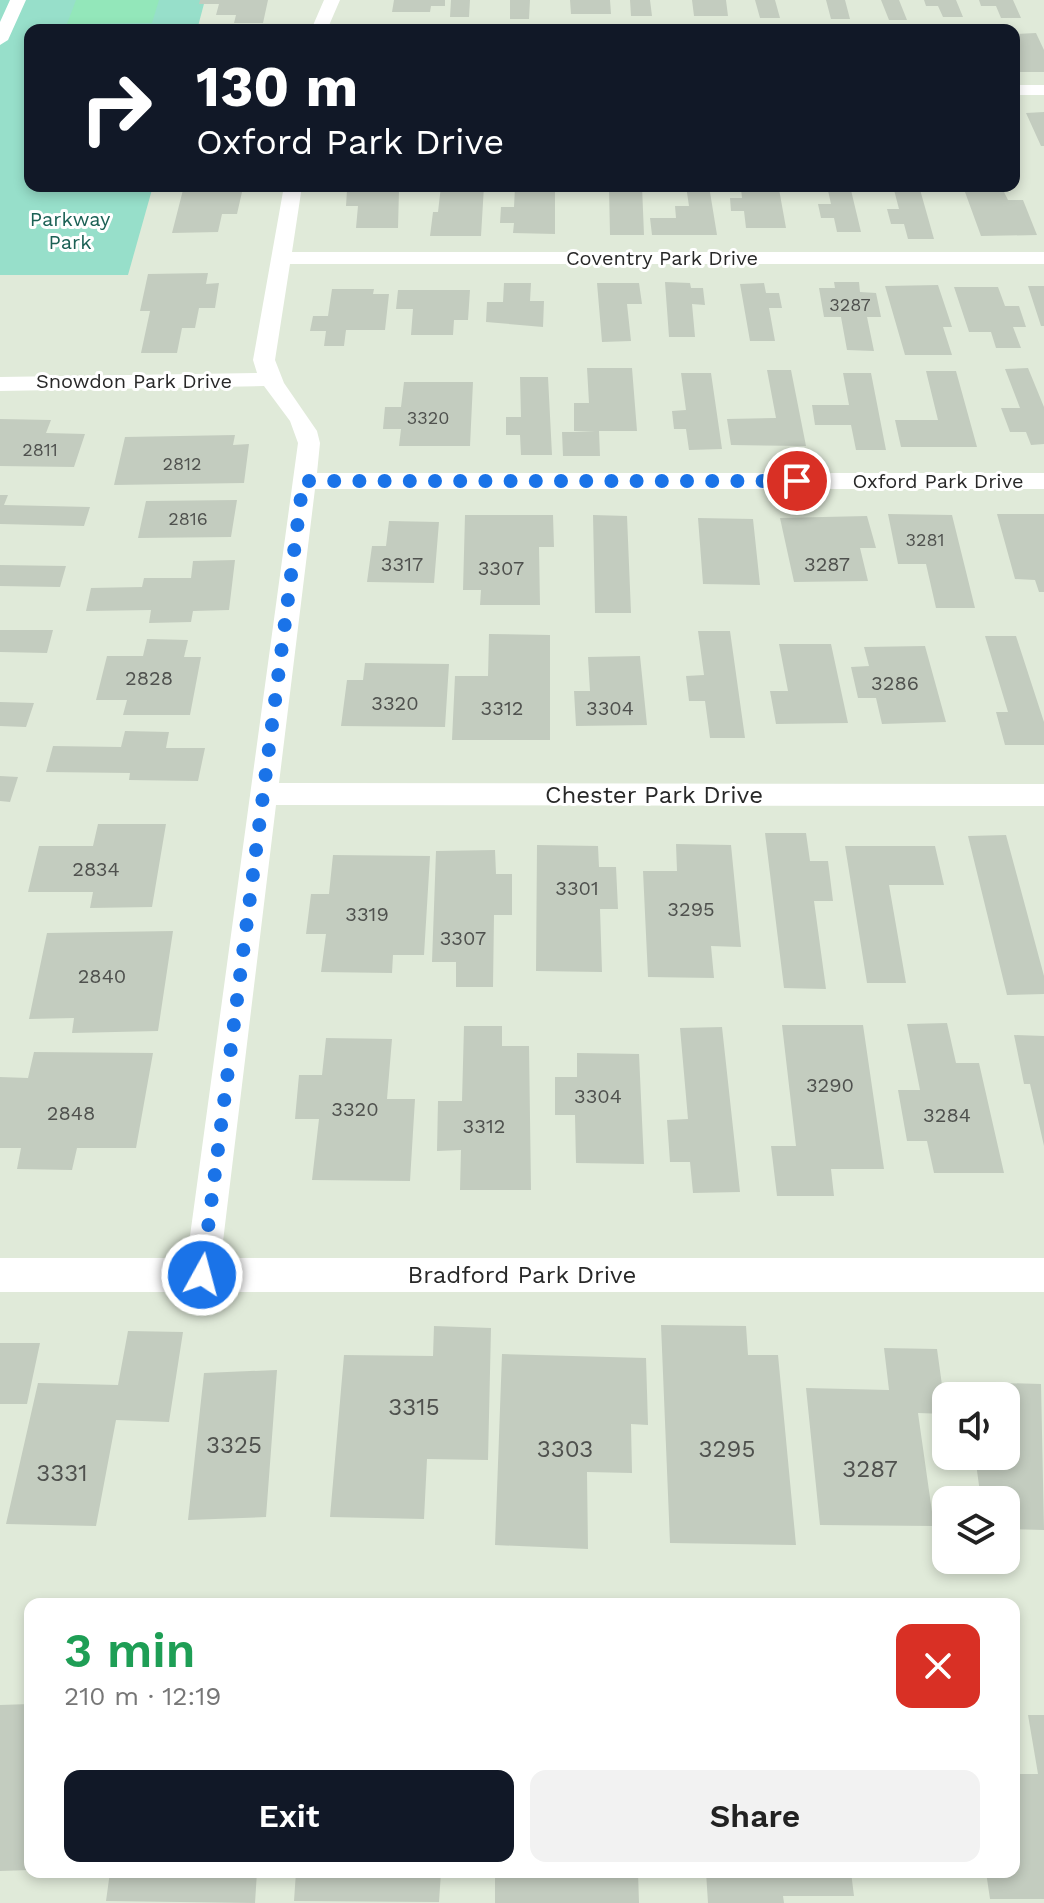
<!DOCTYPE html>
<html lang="en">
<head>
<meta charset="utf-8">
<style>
  :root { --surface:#fff; --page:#f2f2f2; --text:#222; --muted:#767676; --accent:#111827 }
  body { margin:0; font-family:"Work Sans",sans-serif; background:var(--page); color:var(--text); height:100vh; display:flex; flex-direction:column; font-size:30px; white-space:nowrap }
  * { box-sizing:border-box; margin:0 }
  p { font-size:26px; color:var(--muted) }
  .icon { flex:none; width:44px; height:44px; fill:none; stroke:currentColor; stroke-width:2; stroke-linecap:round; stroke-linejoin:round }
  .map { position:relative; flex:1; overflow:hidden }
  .details { position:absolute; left:24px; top:1598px; width:996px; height:280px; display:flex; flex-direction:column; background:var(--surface); border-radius:16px; box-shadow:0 4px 12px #0003 }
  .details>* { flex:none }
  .banner { position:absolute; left:24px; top:24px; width:996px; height:168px; border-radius:16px; box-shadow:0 4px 12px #0003; background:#111827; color:#fff; overflow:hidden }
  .fabs { position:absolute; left:932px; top:1382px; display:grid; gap:16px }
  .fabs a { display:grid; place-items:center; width:88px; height:88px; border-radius:16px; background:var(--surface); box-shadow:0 4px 12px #0003; font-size:40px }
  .pin { position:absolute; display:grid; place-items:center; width:68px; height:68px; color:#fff; margin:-34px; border:4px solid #fff; border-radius:50%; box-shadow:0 2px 8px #0007 }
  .me { position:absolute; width:88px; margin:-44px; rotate:7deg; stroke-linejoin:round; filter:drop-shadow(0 0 6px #0008) }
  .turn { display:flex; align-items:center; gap:28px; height:168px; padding:0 40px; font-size:36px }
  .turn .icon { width:104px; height:104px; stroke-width:2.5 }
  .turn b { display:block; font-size:56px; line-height:68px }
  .round { display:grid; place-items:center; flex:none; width:84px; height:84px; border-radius:16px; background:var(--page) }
  .head { display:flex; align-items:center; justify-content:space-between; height:136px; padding:0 40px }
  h1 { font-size:48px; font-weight:600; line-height:60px; color:#1e9e55 }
  .primary-button { display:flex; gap:16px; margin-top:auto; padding:16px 40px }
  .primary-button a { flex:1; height:92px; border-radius:16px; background:var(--accent); color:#fff; font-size:32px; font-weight:600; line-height:92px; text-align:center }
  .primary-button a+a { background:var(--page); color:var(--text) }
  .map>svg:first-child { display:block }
  .green { fill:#97dfca }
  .pitch { fill:#93e7ba }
  .building { fill:#c3ccbf }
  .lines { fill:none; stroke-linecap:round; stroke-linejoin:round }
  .lane { fill:#fff; fill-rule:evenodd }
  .route { stroke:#1a73e8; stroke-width:14; stroke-dasharray:0 25.2 }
  .labels { text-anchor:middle; stroke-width:6; stroke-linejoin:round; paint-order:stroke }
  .far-number-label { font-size:18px; fill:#4f514e }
  .far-park-label { font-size:20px; fill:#1b6155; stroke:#fff }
  .far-street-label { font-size:20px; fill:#282828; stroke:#fff }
  .number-label { font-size:20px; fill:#4f514e }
  .street-label { font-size:24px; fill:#282828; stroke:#fff }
  .near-number-label { font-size:24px; fill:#4f514e }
</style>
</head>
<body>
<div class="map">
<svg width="1044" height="1903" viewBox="0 0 1044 1903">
  <rect width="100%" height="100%" fill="#e0ead9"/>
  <path class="green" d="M0,0H205L197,30H30V186H153L128,275H0Z"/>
  <path class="pitch" d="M76,0H159L152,23L67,24Z"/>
  <path class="building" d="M200,0H268L263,23H234L236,15H216L219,4H199Z
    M394,0H445V6H431L430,12H392Z
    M451,0H470L469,17H450Z
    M510,0H530L529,19H510Z
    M570,0H610L611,14H571Z
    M630,0H650L652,16H631Z
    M692,0H726L728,16H694Z
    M755,0H775L780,18H760Z
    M826,0H845L850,19H831Z
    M881,0H899L907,20H889Z
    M924,0H956L963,17H943L938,6H926Z
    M979,0H1013L1021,18H1001L996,6H981Z
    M1036,33L1044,50V72H1014V34Z
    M1044,112V146H1041L1026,113Z
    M184,186H228L227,192H242L237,214H222L218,232L172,233Z
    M441,186H484L481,236H430L433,212H438Z
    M617,186H642L644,235H610L609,189H617Z
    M686,186H709L717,235H652L650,218H676L675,206H689Z
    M827,186H850L861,232H837L834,218H821L818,204H831Z
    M893,186H919L934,239H908L904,224H891L887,209H899Z
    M515,187H555V234L513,233L514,223H500L501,207H514Z
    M741,189H779L786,228H746L744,211H731L730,198H742Z
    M347,190H399L398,228H356L358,206H346Z
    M965,192H1004L1008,200H1023L1037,235L981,236Z
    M208,273L206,284L219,283L215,308H199L195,328H182L177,353H141L150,311H140L148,274Z
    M665,282L690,283L691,288H703L705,305L692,304L695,337H669Z
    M834,282H859L860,292L876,293L881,317H867L874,351L847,350L841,317H824L819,288H835Z
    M504,283H531L530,301H544L543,327L486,322L487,302H503Z
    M597,283H639L642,304H627L631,341L602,342Z
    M764,283L766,293H779L782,308H769L775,341H750L740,284Z
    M938,285L952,327H943L952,355H905L885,286Z
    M1028,286H1044V326H1041Z
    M954,287H998L1005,306H1019L1026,327H1013L1021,348H996L991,332H969Z
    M332,289H374L373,294H389L385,330H346L344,346H324L326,331H310L313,316H328Z
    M398,290H470L468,320H454L453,335H411L413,309H396Z
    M587,368H632L637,431H599L600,456H563L562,432H595L574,431V403H589Z
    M1028,368L1044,407V444L1031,445L1026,432H1010L1001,408H1020L1005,369Z
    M767,370H791L806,446L731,445L727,419L776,418Z
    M926,371H956L977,447H901L895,420H938Z
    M681,373H711L722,449L689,450L686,429H674L672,411L686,410Z
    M843,373H871L886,450H856L851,425H815L812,405H849Z
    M520,377H548L552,455H521L520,435H506V417H521Z
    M404,382H473L470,446H399L401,429H383L385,407H401Z
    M0,419L51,420L46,433L85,434L74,467L0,466Z
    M235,435L233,445L249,444L244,483L114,485L125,437Z
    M0,495H8L4,505L90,507L84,526L0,524Z
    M237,500L231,537L138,538L146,501Z
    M888,514L952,515L975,608H936L926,564H898Z
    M997,514H1044V592H1039L1035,580L1015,579Z
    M465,515H553L554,547H539L540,605H480L481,590H463Z
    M593,515L627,516L631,613H595Z
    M867,516L876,548H860L868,581L794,582L780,518Z
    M698,518L753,519L760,585L703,584Z
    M389,521L439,522L434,583L367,582L372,546H386Z
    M235,560L229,610L193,611L191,622L149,623L151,610L86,611L91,588L142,587L144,578H191L193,561Z
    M0,565L66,566L60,587L0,586Z
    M0,630H53L47,653L0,652Z
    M698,631H730L745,738H710L705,701H689L686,676L704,675Z
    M489,634L550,635V740H452L455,676H488Z
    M985,636H1016L1044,722V745H1005L996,712H1008Z
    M147,639L188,640L184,657H201L190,715H123L127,700H96L107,656H143Z
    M779,644H831L848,723L776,724L770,691H788Z
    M925,646L946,722L882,724L876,698H858L851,667L869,666L864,647Z
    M640,656L647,725L576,726L574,691H590L588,657Z
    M365,663L449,664L445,727L341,726L347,680H363Z
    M0,702L34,703L26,727L0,726Z
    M125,731L169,732L166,748H205L198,781L129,780L130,773L46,772L53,746L121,747Z
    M0,776L18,777L10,802L0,801Z
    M98,824H166L152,907L90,908L93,892H28L39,846H93Z
    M765,833H806L810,861H828L833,901H814L826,989L784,988Z
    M1006,835L1044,976V994L1007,995L968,836Z
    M676,844L731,845L741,947L711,946L714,978L648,977L643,871H677Z
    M537,845L598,846L599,867H616L618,909H600L602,972L536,971Z
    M845,846H935L944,885H889L906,983H867Z
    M495,850L496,874H512V915H494L493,987H456V962H432L436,851Z
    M333,855L430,856L424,955H393L392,973L321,972L326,934H306L311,894H329Z
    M173,931L158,1031L72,1033L74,1018L29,1019L47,933Z
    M947,1023L956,1063H979L1004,1173H934L927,1141H907L898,1090H920L907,1024Z
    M782,1025H863L884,1169H831L834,1196H777L771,1146H796Z
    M464,1026H502V1046H529L531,1190H460L461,1150L437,1151L438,1101H462Z
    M722,1027L740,1192L693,1193L690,1162H670L667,1120L688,1119L680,1028Z
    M1014,1035L1044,1036V1146L1030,1084H1024Z
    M326,1038L392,1039L387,1099H415L410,1181L312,1180L319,1119H295L299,1075H322Z
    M34,1052L153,1053L136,1148H77L72,1170L17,1169L21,1148H0V1077L28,1078Z
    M577,1053L639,1054L644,1164L576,1163L575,1115H555V1077H577Z
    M661,1325L746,1326L748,1355H778L796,1545L670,1543Z
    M434,1326L491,1328L488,1460L427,1459L424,1519L330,1517L344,1355L433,1356Z
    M128,1331L183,1332L169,1422L116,1420L96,1526L6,1524L38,1383L118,1385Z
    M0,1343H40L27,1404H0Z
    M884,1348L937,1349L946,1414L918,1413L934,1526L820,1525L806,1388L889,1390Z
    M502,1354L646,1358L648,1425L631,1424L632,1473L587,1472L588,1549L495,1545Z
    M277,1370L266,1517L188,1520L204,1373Z
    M964,1382L1041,1384L1044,1530L1006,1529V1500H981L975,1456H1006V1396H966Z
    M30,1704V1870L0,1871V1705Z
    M1028,1715H1044V1899H990L986,1872H1014V1774H1038Z
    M110,1872H257L255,1903L106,1901Z
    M296,1872H441L439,1902L294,1901Z
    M495,1872H638L639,1903H495Z
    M706,1872H851L854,1896H783L784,1903H708Z"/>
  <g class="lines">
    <path class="lane" d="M10,0H26L8,40L0,45V22Z
      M324,0H340L327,30H311Z
      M1014,85H1044V95H1014Z
      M284,186H302L292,252H1044V264H290L275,360L284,383L317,431L320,443L317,473H1044V489H315L279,783L1044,784V806L276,805L221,1258H1044V1292H0V1258H187L298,443L290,421L264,386L0,391V377L257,373L253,360Z"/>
  </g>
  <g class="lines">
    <path class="route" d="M202,1275L303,481H797"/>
  </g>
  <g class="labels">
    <g class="far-number-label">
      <text x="850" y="311">3287</text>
      <text x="428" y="424">3320</text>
      <text x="40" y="456">2811</text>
      <text x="182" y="470">2812</text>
      <text x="188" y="525">2816</text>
      <text x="925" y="546">3281</text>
    </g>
    <g class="far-park-label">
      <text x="70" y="226">Parkway<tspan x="70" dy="23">Park</tspan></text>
    </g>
    <g class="far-street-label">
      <text x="662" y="265">Coventry Park Drive</text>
      <text x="134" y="388">Snowdon Park Drive</text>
      <text x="938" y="488">Oxford Park Drive</text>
    </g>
    <g class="number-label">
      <text x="402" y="571">3317</text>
      <text x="827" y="571">3287</text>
      <text x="501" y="575">3307</text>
      <text x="149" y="685">2828</text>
      <text x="895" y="690">3286</text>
      <text x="395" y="710">3320</text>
      <text x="502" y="715">3312</text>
      <text x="610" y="715">3304</text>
      <text x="96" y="876">2834</text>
      <text x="577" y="895">3301</text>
      <text x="691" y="916">3295</text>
      <text x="367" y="921">3319</text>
      <text x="463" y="945">3307</text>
      <text x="102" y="983">2840</text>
      <text x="830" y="1092">3290</text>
      <text x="598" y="1103">3304</text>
      <text x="355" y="1116">3320</text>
      <text x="71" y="1120">2848</text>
      <text x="947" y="1122">3284</text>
      <text x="484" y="1133">3312</text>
    </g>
    <g class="street-label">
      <text x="654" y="803">Chester Park Drive</text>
      <text x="522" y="1283">Bradford Park Drive</text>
    </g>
    <g class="near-number-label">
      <text x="414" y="1415">3315</text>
      <text x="234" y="1453">3325</text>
      <text x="565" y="1457">3303</text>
      <text x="727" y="1457">3295</text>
      <text x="870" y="1477">3287</text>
      <text x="62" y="1481">3331</text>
    </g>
  </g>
</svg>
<div class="fabs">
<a><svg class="icon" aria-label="sound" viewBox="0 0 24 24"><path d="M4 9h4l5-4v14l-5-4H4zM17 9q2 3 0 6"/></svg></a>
<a><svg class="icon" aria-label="layers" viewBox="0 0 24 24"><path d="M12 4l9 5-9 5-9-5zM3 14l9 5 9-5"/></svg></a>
</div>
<div class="pin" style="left:797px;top:481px;background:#d93025"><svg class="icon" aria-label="arrive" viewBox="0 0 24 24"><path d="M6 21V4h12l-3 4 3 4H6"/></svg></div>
<svg class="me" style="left:202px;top:1275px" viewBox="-20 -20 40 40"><circle r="17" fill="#1a73e8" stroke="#fff" stroke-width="3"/><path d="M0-11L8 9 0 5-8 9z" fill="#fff"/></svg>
<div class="banner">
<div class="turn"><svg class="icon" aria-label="right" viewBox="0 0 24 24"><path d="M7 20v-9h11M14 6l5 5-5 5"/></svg><div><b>130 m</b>Oxford Park Drive</div></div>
</div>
<section class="details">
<div class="head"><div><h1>3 min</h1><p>210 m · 12:19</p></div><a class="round" style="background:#d93025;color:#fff"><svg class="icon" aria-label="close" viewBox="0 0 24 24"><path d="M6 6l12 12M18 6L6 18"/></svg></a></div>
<div class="primary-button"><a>Exit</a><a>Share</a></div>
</section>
</div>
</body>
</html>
